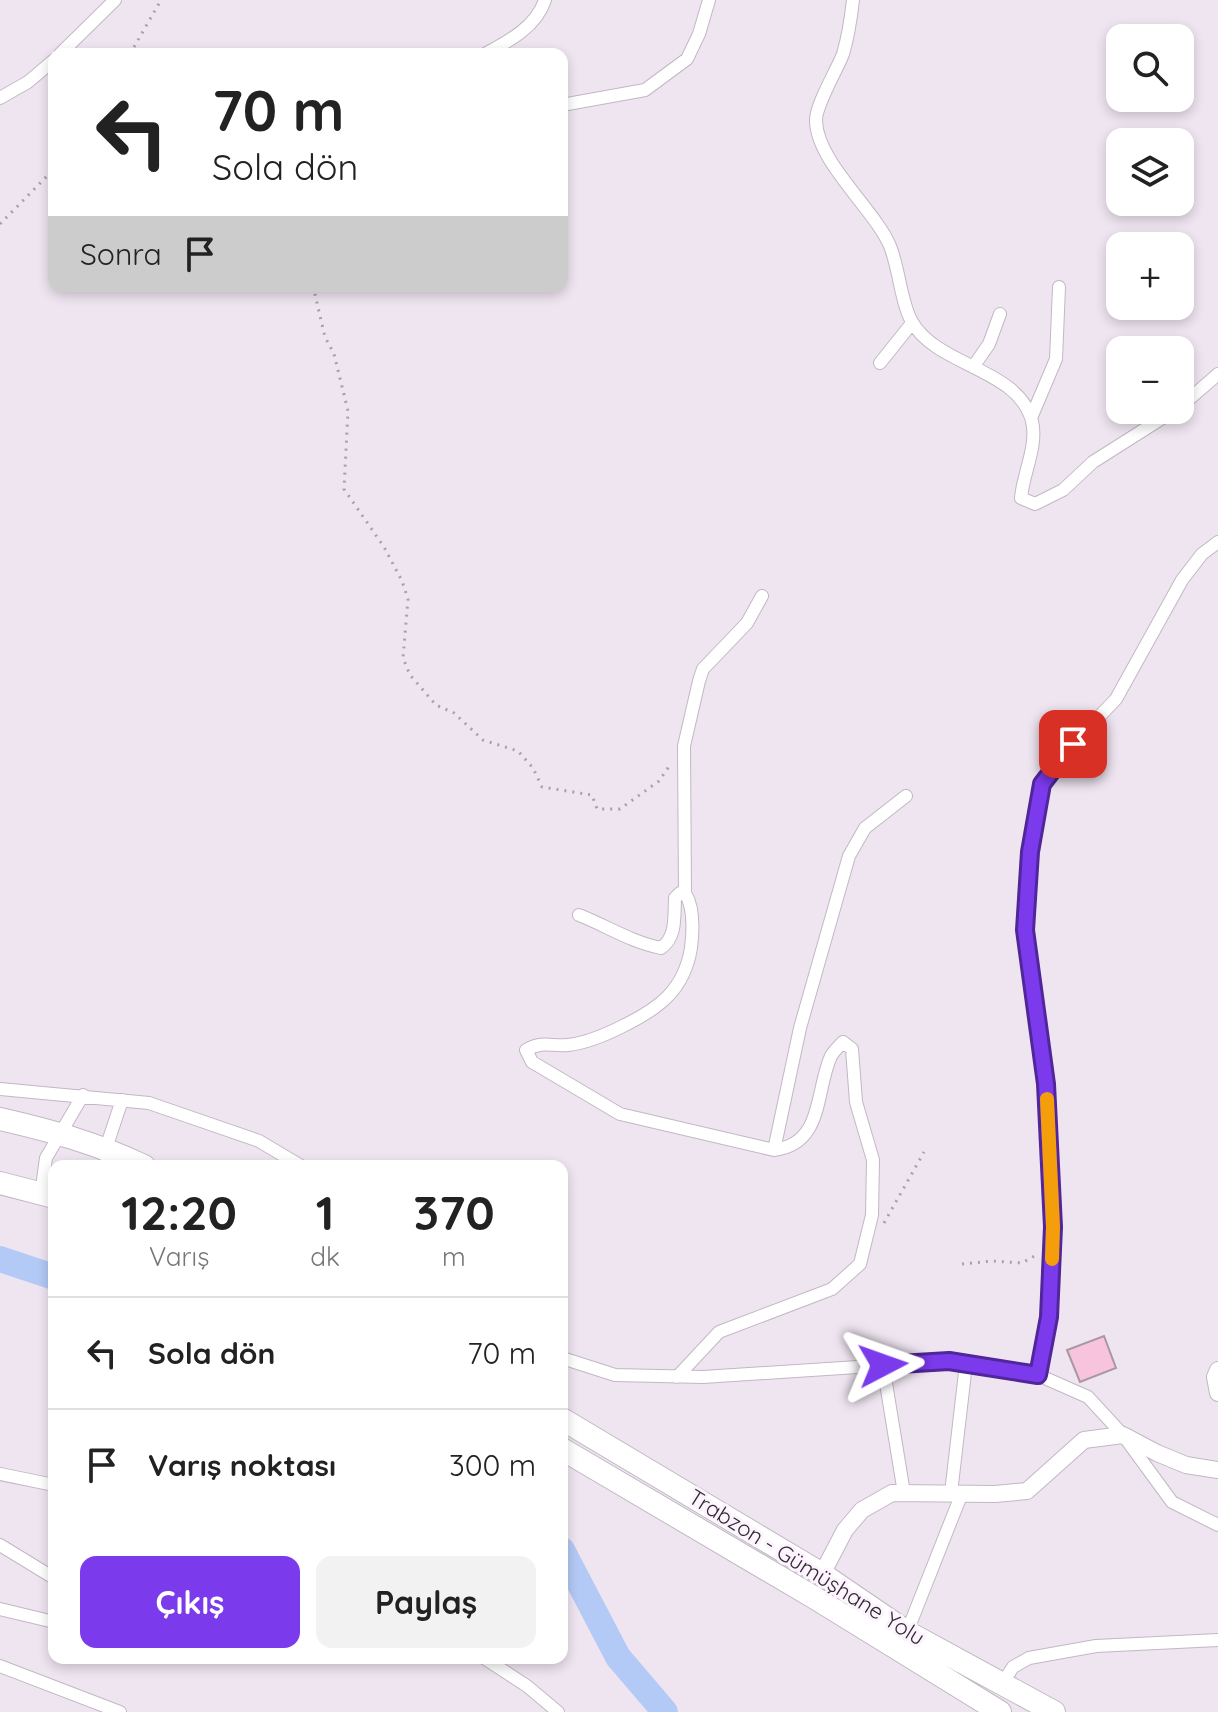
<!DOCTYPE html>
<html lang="tr">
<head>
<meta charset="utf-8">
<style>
  :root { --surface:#fff; --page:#f2f2f2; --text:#222; --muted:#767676; --line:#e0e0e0; --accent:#7c3aed }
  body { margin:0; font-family:Quicksand,sans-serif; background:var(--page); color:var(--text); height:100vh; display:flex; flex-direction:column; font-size:30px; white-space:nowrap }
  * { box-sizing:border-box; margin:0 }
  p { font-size:26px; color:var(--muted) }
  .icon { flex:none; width:44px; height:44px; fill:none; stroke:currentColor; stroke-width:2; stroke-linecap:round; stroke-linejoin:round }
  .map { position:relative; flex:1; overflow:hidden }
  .panel { position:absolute; left:48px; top:1160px; width:520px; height:504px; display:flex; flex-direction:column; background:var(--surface); border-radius:16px; box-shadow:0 4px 12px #0003 }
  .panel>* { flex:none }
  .top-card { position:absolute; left:48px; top:48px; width:520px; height:244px; border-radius:16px; box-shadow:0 4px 12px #0003; background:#fff; color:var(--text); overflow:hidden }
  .controls { position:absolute; left:1106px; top:24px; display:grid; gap:16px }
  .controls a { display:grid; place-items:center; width:88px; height:88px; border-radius:16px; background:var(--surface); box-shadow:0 4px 12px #0003; font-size:40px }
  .pin { position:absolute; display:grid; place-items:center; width:68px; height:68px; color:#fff; margin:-34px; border-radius:16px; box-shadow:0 4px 12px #0006 }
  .me { position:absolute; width:88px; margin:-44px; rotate:86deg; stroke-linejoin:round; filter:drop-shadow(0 0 6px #0008) }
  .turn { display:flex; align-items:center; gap:28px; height:168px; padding:0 32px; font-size:36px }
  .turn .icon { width:104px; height:104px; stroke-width:2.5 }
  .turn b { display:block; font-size:56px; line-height:68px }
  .then { display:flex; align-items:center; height:76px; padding:0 32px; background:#0003; gap:16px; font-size:30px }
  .eta { display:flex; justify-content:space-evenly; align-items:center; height:136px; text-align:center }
  .eta b { font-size:48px; font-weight:700; line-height:56px }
  .cta { display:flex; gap:16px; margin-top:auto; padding:16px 32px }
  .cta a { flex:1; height:92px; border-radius:16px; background:var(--accent); color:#fff; font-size:32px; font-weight:700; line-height:92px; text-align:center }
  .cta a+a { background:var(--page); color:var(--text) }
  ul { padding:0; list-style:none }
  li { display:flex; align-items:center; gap:24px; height:112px; padding:0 32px; border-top:2px solid var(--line) }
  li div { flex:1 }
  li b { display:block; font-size:30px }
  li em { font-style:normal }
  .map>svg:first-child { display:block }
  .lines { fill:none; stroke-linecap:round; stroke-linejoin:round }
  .river { stroke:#b3c9f6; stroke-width:26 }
  .building { fill:#f8c3dc; stroke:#a7999f; stroke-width:2 }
  .street-casing { stroke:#c1b8c3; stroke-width:14 }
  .secondary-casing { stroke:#c1b8c3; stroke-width:18 }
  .highway-casing { stroke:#c1b8c3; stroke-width:24 }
  .path { stroke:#a8a0a9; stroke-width:3; stroke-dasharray:2 6; stroke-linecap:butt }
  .street { stroke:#fff; stroke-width:12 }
  .secondary { stroke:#fff; stroke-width:16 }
  .highway { stroke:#fff; stroke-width:22 }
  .route-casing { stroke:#51269a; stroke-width:20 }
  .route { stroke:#7c3aed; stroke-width:14 }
  .slow { stroke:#f59e0b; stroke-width:14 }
  .labels { text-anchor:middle; stroke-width:6; stroke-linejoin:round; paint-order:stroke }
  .street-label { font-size:22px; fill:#2f2b2f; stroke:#fcf3fe }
</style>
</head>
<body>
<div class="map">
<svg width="1218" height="1712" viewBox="0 0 1218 1712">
  <rect width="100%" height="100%" fill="#efe5f1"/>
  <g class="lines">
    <path class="river" d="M0,1259L54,1277
      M562,1550L618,1657L665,1712"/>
  </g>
  <path class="building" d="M1104,1336L1116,1368L1080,1382L1067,1350Z"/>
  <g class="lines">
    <defs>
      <path id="street" d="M853,0C851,18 848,37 843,54C837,70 815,106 816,121C817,162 875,210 890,246C899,268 901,303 912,322C938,367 1018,368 1032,421C1038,446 1023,473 1021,498L1035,504L1063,490L1093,462L1175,410
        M60,54L115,0
        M485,54C509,41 536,27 545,0
        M0,98L28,82L54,60
        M562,105L645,90L687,59L699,34L709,0
        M880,363L912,323
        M973,367L989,344L1000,314
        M1180,407L1218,374
        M1031,418L1056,359L1059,287
        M685,893L684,746L699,681L703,669L747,623L762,596
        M579,915C607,926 631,942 661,948C677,937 674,916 675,898L680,893H685C694,907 693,932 691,948C684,991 658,1009 621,1027C605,1035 586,1043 568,1045C551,1047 544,1040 526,1050L532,1062L620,1114L774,1150C824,1144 815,1091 831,1056C834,1051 839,1046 843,1042L852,1049L856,1102L873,1160L872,1215L860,1264L832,1289L719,1332L677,1377
        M0,1089L149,1103L259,1141L301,1166
        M774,1150L800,1028L849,856L865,828L906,796
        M107,1166L106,1148L122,1100
        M41,1194L46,1158L83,1095
        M562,1358L615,1375L703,1377L949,1361L1038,1375L1088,1397L1123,1435L1172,1502L1218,1525
        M883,1365L904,1493
        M1038,1375L1049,1317L1053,1227L1046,1084L1025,930L1030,852L1042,784L1073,744L1116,699L1182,580L1202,554L1218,542
        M0,1474L54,1485
        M951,1493L966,1364
        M0,1545L54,1578
        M0,1609L54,1622
        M907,1632L962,1493
        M484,1658L527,1686L558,1712
        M0,1666L120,1712
        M1002,1684L1013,1667L1029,1658L1096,1646L1218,1640"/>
      <path id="secondary" d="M1218,1370L1215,1377L1218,1393
        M822,1574L845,1530L862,1510L892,1493L995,1494L1027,1491L1084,1440L1123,1435L1157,1453L1186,1465L1218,1470"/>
      <path id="highway" d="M0,1119C52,1131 96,1143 144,1166
        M0,1183L54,1197
        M562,1419L822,1574L907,1632L1054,1712
        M562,1449L815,1598L1000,1712"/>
    </defs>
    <use href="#street" class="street-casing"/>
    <use href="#secondary" class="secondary-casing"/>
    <use href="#highway" class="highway-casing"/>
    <path class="path" d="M130,54L161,0
      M0,224L54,169
      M313,286L325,337L334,354L348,411L344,489L384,547L402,581L408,599L403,658L410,675L436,705L454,713L483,740L518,751L533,768L542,787L592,795L597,809H620L659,781L670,765
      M884,1223L924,1152
      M962,1264L992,1261L1022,1263L1038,1254"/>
    <use href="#street" class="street"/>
    <use href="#secondary" class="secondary"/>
    <use href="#highway" class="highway"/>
  </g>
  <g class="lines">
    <defs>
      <path id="route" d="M883,1365L949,1361L1038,1375L1049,1317L1053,1227L1046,1084L1025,930L1030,852L1042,784L1073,744"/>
    </defs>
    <use href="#route" class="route-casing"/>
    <use href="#route" class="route"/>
    <path class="slow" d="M1047,1099L1053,1227L1052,1259"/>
  </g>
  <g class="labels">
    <g class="street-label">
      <text transform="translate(807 1567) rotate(32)" y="8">Trabzon - Gümüşhane Yolu</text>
    </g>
  </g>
</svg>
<div class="controls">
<a><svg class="icon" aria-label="search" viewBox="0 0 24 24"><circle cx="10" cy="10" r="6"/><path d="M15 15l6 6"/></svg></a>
<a><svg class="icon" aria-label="layers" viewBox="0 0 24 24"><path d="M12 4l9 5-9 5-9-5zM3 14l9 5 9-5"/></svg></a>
<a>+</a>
<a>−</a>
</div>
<div class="pin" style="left:1073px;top:744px;background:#d93025"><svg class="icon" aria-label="arrive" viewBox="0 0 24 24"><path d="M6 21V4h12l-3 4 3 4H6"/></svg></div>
<svg class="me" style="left:883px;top:1365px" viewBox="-20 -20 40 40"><path d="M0-17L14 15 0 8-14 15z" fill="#7c3aed" stroke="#fff" stroke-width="4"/></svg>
<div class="top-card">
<div class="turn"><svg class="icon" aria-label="left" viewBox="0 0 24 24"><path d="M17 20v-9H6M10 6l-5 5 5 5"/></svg><div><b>70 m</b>Sola dön</div></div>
<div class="then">Sonra<svg class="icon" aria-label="arrive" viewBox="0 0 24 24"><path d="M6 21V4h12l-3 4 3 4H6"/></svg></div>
</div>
<section class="panel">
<div class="eta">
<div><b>12:20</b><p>Varış</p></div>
<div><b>1</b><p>dk</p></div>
<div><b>370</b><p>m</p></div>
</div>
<ul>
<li><svg class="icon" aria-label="left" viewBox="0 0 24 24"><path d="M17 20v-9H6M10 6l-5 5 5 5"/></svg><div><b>Sola dön</b></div><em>70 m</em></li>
<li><svg class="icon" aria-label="arrive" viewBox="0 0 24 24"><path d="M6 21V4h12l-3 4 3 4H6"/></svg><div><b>Varış noktası</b></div><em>300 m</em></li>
</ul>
<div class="cta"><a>Çıkış</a><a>Paylaş</a></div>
</section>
</div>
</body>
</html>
